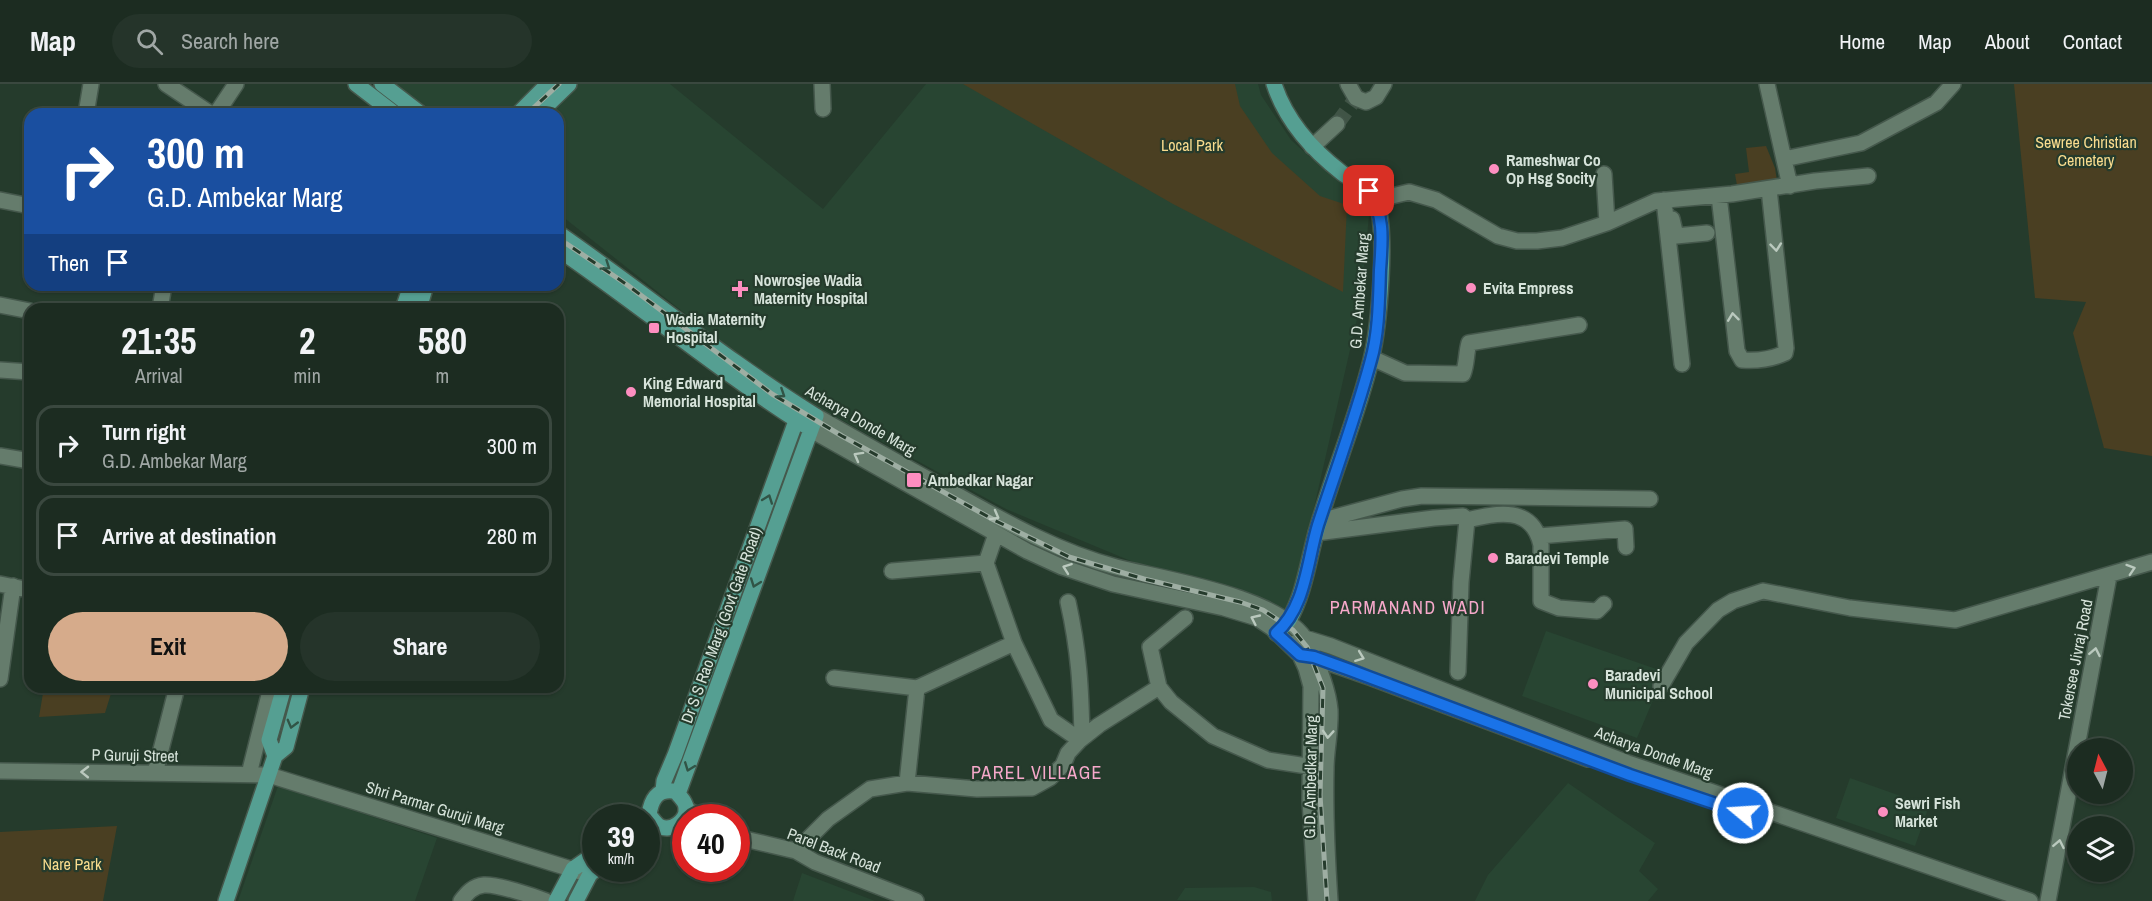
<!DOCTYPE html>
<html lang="en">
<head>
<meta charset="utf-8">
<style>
  :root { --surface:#1c2c21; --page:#25342a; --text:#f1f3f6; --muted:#a0a7a5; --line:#3a483f; --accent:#d6ab8b }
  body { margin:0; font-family:"Archivo Narrow",sans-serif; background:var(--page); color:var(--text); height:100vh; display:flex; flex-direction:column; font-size:22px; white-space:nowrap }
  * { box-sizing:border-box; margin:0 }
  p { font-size:20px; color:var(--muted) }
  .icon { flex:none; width:33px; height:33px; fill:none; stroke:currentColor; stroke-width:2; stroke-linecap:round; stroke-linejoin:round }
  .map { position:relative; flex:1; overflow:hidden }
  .panel { position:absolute; left:24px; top:219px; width:540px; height:390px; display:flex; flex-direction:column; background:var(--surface); border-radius:18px; box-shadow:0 2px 4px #0004,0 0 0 2px var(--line) }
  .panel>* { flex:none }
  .hud { position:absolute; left:24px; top:24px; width:540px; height:183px; border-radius:18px; box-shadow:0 2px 4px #0004,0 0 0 2px var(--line); background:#1a4fa0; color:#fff; overflow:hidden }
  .needle { width:39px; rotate:353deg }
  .buttons { position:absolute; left:2067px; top:654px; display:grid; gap:12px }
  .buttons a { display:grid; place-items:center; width:66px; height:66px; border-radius:50%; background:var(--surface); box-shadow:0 2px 4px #0004,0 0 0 2px var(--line); font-size:30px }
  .speed { position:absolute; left:582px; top:720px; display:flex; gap:12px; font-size:30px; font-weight:700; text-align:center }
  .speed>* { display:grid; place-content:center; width:78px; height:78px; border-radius:50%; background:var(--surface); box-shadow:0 2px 4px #0004,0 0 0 2px var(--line); line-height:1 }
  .speed small { font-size:15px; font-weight:400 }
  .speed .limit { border:9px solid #d22; background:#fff; color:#111 }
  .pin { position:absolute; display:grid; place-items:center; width:51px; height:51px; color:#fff; margin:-26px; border-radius:12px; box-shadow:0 3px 9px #0006 }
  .me { position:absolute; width:66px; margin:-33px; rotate:288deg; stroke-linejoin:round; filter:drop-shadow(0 0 4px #0008) }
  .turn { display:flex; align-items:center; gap:21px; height:126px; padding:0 24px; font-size:27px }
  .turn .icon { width:78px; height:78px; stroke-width:2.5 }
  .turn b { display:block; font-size:42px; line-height:51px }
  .then { display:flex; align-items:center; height:57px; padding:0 24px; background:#0003; gap:12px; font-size:22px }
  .eta { display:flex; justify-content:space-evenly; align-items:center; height:102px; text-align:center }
  .eta b { font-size:36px; font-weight:700; line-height:42px }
  .cta { display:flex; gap:12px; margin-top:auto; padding:12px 24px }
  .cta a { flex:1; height:69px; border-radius:36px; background:var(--accent); color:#111; font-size:24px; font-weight:700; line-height:69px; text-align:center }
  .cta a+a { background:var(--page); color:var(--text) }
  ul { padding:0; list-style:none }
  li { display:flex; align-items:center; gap:18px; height:81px; margin:0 12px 9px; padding:0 12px; border:3px solid var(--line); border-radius:18px }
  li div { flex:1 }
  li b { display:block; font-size:22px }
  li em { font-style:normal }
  header { display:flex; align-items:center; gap:36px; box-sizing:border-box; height:84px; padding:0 30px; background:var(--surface); border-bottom:2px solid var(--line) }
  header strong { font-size:28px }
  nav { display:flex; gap:33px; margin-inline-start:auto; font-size:21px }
  .search { width:420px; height:54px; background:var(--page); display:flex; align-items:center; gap:15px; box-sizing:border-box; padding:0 21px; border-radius:33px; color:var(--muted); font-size:22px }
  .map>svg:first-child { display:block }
  .built { fill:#284532 }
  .green { fill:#4a3f22 }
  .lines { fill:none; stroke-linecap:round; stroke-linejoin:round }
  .minor-tunnel { stroke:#405446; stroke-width:15; stroke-dasharray:15 8; stroke-linecap:butt }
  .minor-casing { stroke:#45584c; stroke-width:18 }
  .major-casing { stroke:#45584c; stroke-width:18 }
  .minor { stroke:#657c6c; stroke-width:15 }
  .major { stroke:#559f92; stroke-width:15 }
  .rail-casing { stroke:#9eaea3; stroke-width:5 }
  .rail { stroke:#253b2c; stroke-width:3; stroke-dasharray:9; stroke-linecap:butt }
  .oneway { stroke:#bac9be }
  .oneway2 { stroke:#315446 }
  .route-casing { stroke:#114b97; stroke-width:15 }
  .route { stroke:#1a73e8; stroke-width:10 }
  .poi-dot { fill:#fd8ec0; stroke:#253b2c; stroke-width:2 }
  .labels { text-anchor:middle; stroke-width:4.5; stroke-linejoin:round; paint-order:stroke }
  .park-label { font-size:16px; fill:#f9dc8e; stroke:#253b2c }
  .poi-label { font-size:16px; font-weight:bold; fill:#d6e3da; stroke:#253b2c; text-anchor:start }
  .street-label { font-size:16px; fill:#d6e3da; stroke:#253b2c }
  .neighbourhood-label { font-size:18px; letter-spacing:1.5px; fill:#f7a9cb; stroke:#253b2c }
</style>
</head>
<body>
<header>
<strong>Map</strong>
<div class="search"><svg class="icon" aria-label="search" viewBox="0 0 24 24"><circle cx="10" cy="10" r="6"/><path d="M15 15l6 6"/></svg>Search here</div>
<nav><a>Home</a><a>Map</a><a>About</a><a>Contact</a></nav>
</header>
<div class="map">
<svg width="2152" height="817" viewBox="0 0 2152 817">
  <rect width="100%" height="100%" fill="#253b2c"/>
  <path class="built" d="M394,0H670L823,125L926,0H1258L1261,11L1291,56L1330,91L1372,102L1360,222L1287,542L1006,425L829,329L750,281L558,129V30H432Z
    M1546,547L1665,588L1637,654L1522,612Z
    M1850,694L1929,722L1915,762L1836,734Z
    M1568,699L1655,759L1639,787L1658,805L1648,817H1475L1488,791Z
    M278,702L437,754L415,817H238Z
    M802,789L875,817H793Z
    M1254,803L1271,808L1272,817L1177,816L1185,804Z"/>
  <path class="green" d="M963,0H1235L1240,22L1272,69L1320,112L1347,121L1343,208L1173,120Z
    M2014,0H2152V372L2104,364L2073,249L2086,218L2035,214Z
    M1766,62L1775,84L1778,103L1738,107L1735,90L1749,88L1746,64Z
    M44,603H113L105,629L39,633Z
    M117,742L103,817H0V748Z"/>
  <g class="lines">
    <path class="minor-tunnel" d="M1337,40L1356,14"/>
    <defs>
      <path id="minor" d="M166,0L211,30
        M822,0L823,25
        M1348,0L1356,14L1366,18L1376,13L1384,0
        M1767,0L1790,102
        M86,30L91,0
        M216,30L236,0
        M1312,63L1337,40
        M1784,75L1861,59L1936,19L1953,0
        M1604,90L1607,139
        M1719,112L1737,267L1742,276C1756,277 1772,275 1785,269L1786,264L1769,105
        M0,116L30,122
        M1375,116L1409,108L1436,116L1498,152L1517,157H1537L1562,154L1607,139L1656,117L1732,110L1815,97L1868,92
        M1664,116L1682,280
        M1672,135L1676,152L1707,149
        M0,221L30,227
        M160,225L164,201
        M1372,274L1405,289L1463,290C1467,280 1466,269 1469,259L1579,241
        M0,286L30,288
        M816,332C863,359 911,386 959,412C1009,440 1059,468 1116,483C1163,495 1282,512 1307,558C1317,578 1328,603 1330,626C1331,646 1326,666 1326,685C1325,729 1327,773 1330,817
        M811,346L1027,467L1062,483L1113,500L1224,524L1257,534L1272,544L1300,571L1306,584L1311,602L1310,716L1316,817
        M0,372L30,377
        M1467,436C1497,429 1532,421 1541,461V517L1559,524L1597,527L1604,520
        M1320,437L1402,415L1422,412L1650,415
        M1316,449L1434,434L1463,432L1467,436L1461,498L1458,588
        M996,450L986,479L1014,559L1051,636L1080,656
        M1539,452L1625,445L1626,463
        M892,487L986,479
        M0,500L30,506
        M1068,518C1079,567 1081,604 1082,654
        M1185,534L1150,563L1159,603L1171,618L1213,652L1268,676L1320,684
        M1299,555L1305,554L1331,562L1628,679L2030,817
        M1309,572L1372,594L1588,675
        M834,594L917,604
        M0,595L13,502
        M1661,602L1686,559L1718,526L1733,517L1763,507L1850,524L1955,536L2152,478
        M0,687L269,691L584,789
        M155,689L177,603
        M249,690L271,603
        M907,699L917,604L1014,559
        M686,725L703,734
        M736,753L796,767L815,778L916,817
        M796,767L828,735L870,705L907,699L977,705L1032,704L1050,694L1063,681L1068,669L1080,656L1099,641L1159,603
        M461,817C467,809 473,802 484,801C497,800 533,812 546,817
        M2048,817L2109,492"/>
      <path id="major" d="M356,0L395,30
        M382,0L421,30
        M1274,0C1286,37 1311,65 1342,89C1354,98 1369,101 1376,117C1388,147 1379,243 1371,276C1357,334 1332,391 1316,449C1308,478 1304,510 1289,536C1286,541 1280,545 1276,549
        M518,30L548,0
        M538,30L569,0
        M558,149C645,209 726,276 816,332L678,710
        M558,165C641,222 719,287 804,341
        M403,225L411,201
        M419,225L426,201
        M275,672L269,656L284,603
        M663,707L664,697L675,671L801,323
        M649,731C652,734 655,739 659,742C671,749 688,736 686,723C685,717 681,714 678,710
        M649,731C651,716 657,705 673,707
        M226,817L275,672L286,663L302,603
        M556,817L573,785L596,769
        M576,817L590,790L598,784"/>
    </defs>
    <use href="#minor" class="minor-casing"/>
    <use href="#major" class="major-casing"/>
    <use href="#minor" class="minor"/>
    <use href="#major" class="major"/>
    <defs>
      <path id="rail" d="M527,30L559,0
        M558,154L626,200L772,310L842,352L994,436L1069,473L1144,495L1240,518L1263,526L1293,546L1307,563L1323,604L1320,711L1327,817"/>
    </defs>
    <use href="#rail" class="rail-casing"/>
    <use href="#rail" class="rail"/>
  </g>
  <defs><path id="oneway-chevron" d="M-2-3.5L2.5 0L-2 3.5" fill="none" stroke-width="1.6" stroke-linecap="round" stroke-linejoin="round" transform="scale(1.5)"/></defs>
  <g class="oneway">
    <use href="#oneway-chevron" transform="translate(1776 163) rotate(84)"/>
    <use href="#oneway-chevron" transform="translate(1733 233) rotate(-97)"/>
    <use href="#oneway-chevron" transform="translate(858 372) rotate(-151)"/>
    <use href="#oneway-chevron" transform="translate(995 432) rotate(29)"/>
    <use href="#oneway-chevron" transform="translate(1067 484) rotate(-160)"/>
    <use href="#oneway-chevron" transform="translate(2131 485) rotate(-18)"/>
    <use href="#oneway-chevron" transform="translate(1255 535) rotate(-155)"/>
    <use href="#oneway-chevron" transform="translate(2095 568) rotate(-79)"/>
    <use href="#oneway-chevron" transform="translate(1360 573) rotate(21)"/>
    <use href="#oneway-chevron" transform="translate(1328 650) rotate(94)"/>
    <use href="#oneway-chevron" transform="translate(85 688) rotate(-179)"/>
    <use href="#oneway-chevron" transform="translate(2059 760) rotate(-79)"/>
  </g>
  <g class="oneway2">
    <use href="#oneway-chevron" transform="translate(606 182) rotate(34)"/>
    <use href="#oneway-chevron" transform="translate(781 310) rotate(33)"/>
    <use href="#oneway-chevron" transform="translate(768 415) rotate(-70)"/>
    <use href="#oneway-chevron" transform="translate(755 499) rotate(110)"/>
    <use href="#oneway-chevron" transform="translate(292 640) rotate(105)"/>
    <use href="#oneway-chevron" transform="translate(689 683) rotate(111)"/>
  </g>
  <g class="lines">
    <defs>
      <path id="route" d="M1369,107C1385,131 1382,158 1380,186C1379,215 1379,248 1371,276C1356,332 1336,386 1318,441C1307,477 1306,523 1276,549L1300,571L1314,573L1350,586L1630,691L1743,729"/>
    </defs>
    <use href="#route" class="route-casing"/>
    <use href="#route" class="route"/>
  </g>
  <g class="poi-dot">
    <circle cx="1494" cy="85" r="6"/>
    <circle cx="1471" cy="204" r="6"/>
    <path d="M737 196h6v6h6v6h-6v6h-6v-6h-6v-6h6z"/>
    <rect x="648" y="238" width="12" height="12" rx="3"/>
    <circle cx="631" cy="308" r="6"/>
    <rect x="906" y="388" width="16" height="16" rx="3"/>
    <circle cx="1493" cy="474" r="6"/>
    <circle cx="1593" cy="600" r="6"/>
    <circle cx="1883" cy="728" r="6"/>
  </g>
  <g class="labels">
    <g class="park-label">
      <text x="2086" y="64">Sewree Christian<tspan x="2086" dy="18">Cemetery</tspan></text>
      <text x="1192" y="67">Local Park</text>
      <text x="72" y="786">Nare Park</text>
    </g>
    <g class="poi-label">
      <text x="1506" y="82">Rameshwar Co<tspan x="1506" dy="18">Op Hsg Socity</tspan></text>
      <text x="754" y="202">Nowrosjee Wadia<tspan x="754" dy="18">Maternity Hospital</tspan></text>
      <text x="1483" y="210">Evita Empress</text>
      <text x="666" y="241">Wadia Maternity<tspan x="666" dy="18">Hospital</tspan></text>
      <text x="643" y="305">King Edward<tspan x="643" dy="18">Memorial Hospital</tspan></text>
      <text x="928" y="402">Ambedkar Nagar</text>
      <text x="1505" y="480">Baradevi Temple</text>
      <text x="1605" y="597">Baradevi<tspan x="1605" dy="18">Municipal School</tspan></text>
      <text x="1895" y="725">Sewri Fish<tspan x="1895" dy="18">Market</tspan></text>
    </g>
    <g class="street-label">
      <text transform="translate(1359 207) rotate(-86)" y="6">G.D. Ambekar Marg</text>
      <text transform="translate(861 336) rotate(30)" y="6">Acharya Donde Marg</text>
      <text transform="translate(721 541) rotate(-70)" y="6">Dr S S Rao Marg (Govt Gate Road)</text>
      <text transform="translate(2075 576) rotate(-79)" y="6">Tokersee Jivraj Road</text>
      <text transform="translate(1654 668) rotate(20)" y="6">Acharya Donde Marg</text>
      <text transform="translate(135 671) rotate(1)" y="6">P Guruji Street</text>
      <text transform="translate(1310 693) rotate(-89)" y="6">G.D. Ambedkar Marg</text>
      <text transform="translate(435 723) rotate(17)" y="6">Shri Parmar Guruji Marg</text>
      <text transform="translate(834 766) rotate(21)" y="6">Parel Back Road</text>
    </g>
    <g class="neighbourhood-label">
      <text x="1408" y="530">PARMANAND WADI</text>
      <text x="1037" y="695">PAREL VILLAGE</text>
    </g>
  </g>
</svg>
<div class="buttons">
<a><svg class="needle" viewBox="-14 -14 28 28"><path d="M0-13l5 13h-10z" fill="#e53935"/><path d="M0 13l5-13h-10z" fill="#a0a7a5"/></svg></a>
<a><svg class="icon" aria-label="layers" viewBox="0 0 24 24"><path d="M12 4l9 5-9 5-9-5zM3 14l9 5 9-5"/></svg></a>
</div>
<div class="speed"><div>39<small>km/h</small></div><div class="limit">40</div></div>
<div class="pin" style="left:1369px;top:107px;background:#d93025"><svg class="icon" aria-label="arrive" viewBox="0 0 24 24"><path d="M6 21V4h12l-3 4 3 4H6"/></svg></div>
<svg class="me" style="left:1743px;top:729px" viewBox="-20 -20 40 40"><circle r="17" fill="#1a73e8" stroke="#fff" stroke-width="3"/><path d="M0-11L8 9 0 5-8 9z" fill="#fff"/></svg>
<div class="hud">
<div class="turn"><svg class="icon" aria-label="right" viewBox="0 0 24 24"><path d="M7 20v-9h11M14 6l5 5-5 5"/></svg><div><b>300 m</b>G.D. Ambekar Marg</div></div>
<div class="then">Then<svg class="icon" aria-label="arrive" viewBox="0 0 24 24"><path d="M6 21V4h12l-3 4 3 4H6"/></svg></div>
</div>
<section class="panel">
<div class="eta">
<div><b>21:35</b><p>Arrival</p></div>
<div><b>2</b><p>min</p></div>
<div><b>580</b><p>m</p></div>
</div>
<ul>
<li><svg class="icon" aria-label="right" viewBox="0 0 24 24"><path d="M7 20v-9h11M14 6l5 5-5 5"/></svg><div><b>Turn right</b><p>G.D. Ambekar Marg</p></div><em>300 m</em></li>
<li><svg class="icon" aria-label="arrive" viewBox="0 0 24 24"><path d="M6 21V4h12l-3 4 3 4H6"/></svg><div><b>Arrive at destination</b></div><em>280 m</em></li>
</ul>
<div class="cta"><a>Exit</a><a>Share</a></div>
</section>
</div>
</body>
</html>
